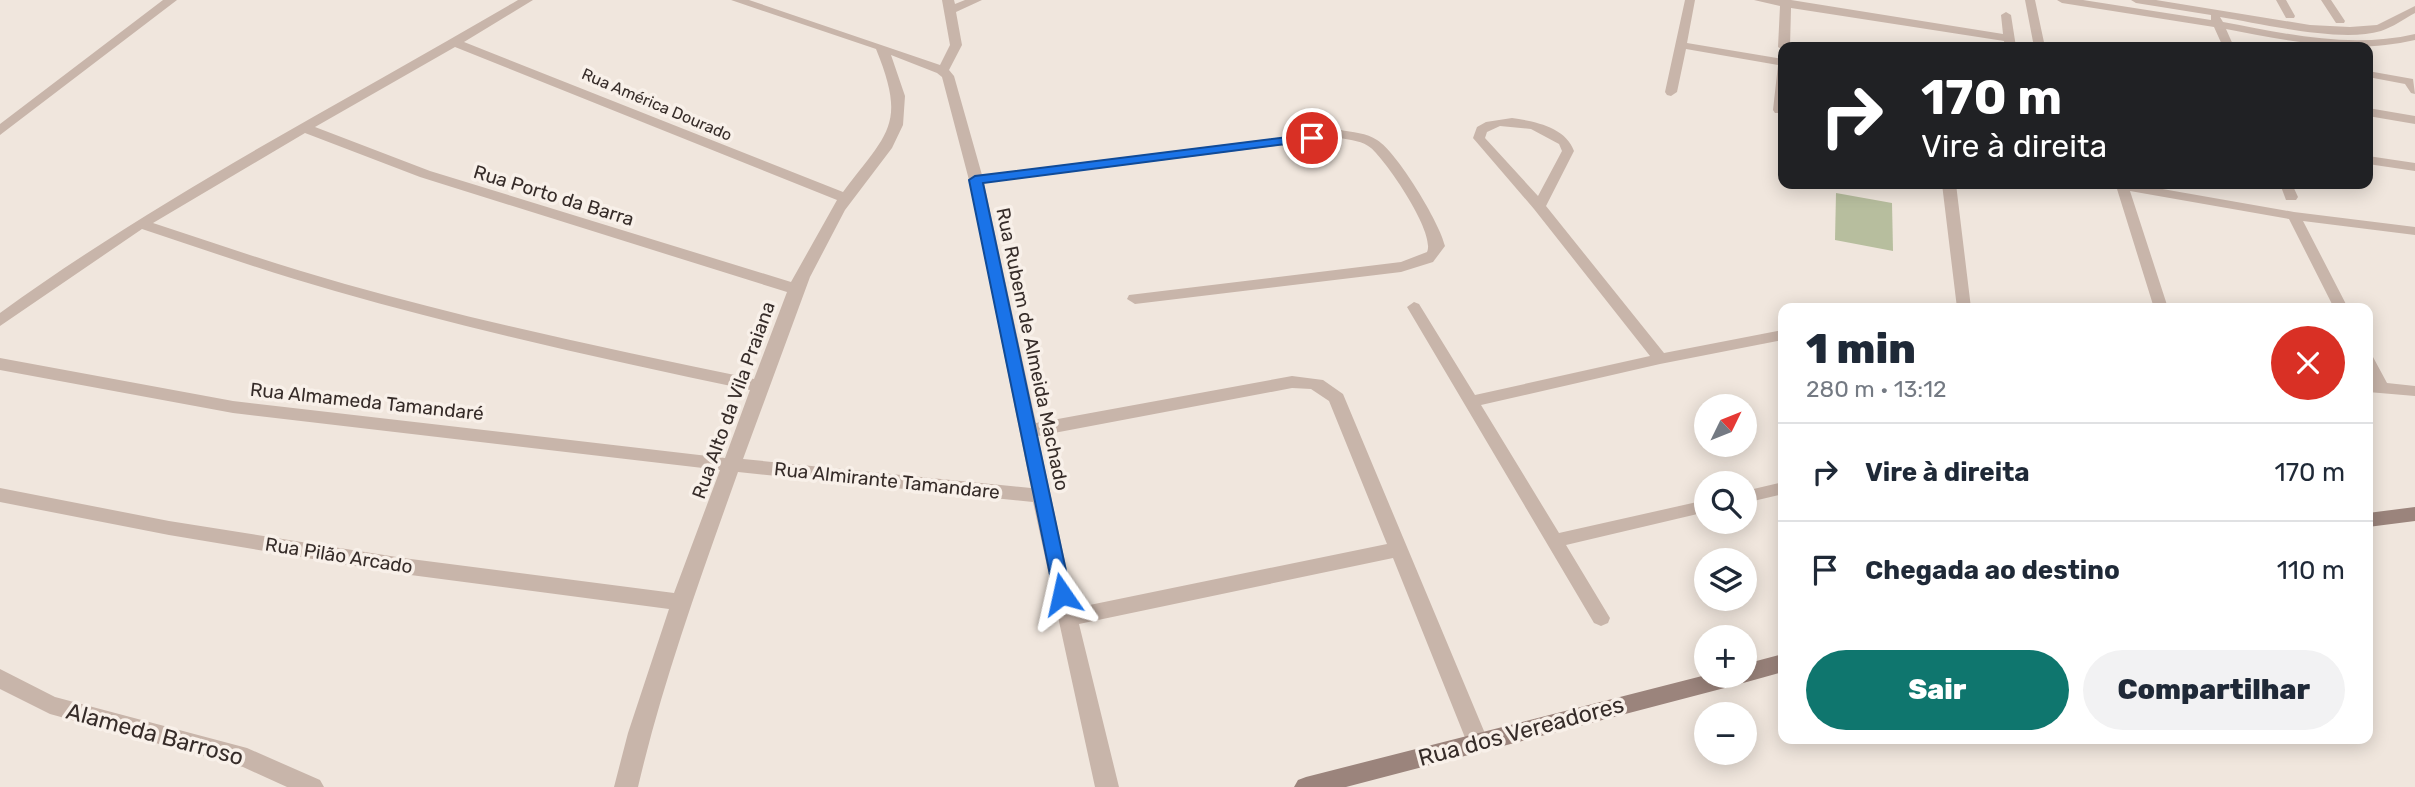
<!DOCTYPE html>
<html lang="pt">
<head>
<meta charset="utf-8">
<style>
  :root { --surface:#fff; --page:#f2f2f3; --text:#1f2937; --muted:#747a83; --line:#e0e1e3; --accent:#0f766e }
  body { margin:0; font-family:Rubik,sans-serif; background:var(--page); color:var(--text); height:100vh; display:flex; flex-direction:column; font-size:26px; white-space:nowrap }
  * { box-sizing:border-box; margin:0 }
  p { font-size:23px; color:var(--muted) }
  .icon { flex:none; width:38px; height:38px; fill:none; stroke:currentColor; stroke-width:2; stroke-linecap:round; stroke-linejoin:round }
  .map { position:relative; flex:1; overflow:hidden }
  .sheet { position:absolute; left:1778px; top:303px; width:595px; height:441px; display:flex; flex-direction:column; background:var(--surface); border-radius:14px; box-shadow:0 4px 18px #0003 }
  .sheet>* { flex:none }
  .banner { position:absolute; left:1778px; top:42px; width:595px; height:147px; border-radius:14px; box-shadow:0 4px 18px #0003; background:#202124; color:#fff; overflow:hidden }
  .needle { width:46px; rotate:47deg }
  .tools { position:absolute; left:1694px; top:394px; display:grid; gap:14px }
  .tools a { display:grid; place-items:center; width:63px; height:63px; border-radius:50%; background:var(--surface); box-shadow:0 4px 18px #0003; font-size:35px }
  .pin { position:absolute; display:grid; place-items:center; width:60px; height:60px; color:#fff; margin:-30px; border:4px solid #fff; border-radius:50%; box-shadow:0 2px 7px #0007 }
  .me { position:absolute; width:77px; margin:-38px; rotate:349deg; stroke-linejoin:round; filter:drop-shadow(0 0 5px #0008) }
  .turn { display:flex; align-items:center; gap:24px; height:147px; padding:0 28px; font-size:32px }
  .turn .icon { width:91px; height:91px; stroke-width:2.5 }
  .turn b { display:block; font-size:49px; line-height:60px }
  .round { display:grid; place-items:center; flex:none; width:74px; height:74px; border-radius:37px; background:var(--page) }
  .headline { display:flex; align-items:center; justify-content:space-between; height:119px; padding:0 28px }
  h1 { font-size:42px; font-weight:800; line-height:52px }
  .cta { display:flex; gap:14px; margin-top:auto; padding:14px 28px }
  .cta a { flex:1; height:80px; border-radius:42px; background:var(--accent); color:#fff; font-size:28px; font-weight:800; line-height:80px; text-align:center }
  .cta a+a { background:var(--page); color:var(--text) }
  ul { padding:0; list-style:none }
  li { display:flex; align-items:center; gap:21px; height:98px; padding:0 28px; border-top:2px solid var(--line) }
  li div { flex:1 }
  li b { display:block; font-size:26px }
  li em { font-style:normal }
  .map>svg:first-child { display:block }
  .green { fill:#b7be9e }
  .lines { fill:none; stroke-linecap:round; stroke-linejoin:round }
  .lane { fill:#c8b5aa; fill-rule:evenodd }
  .street { fill:#c8b5aa; fill-rule:evenodd }
  .secondary { fill:#9b847c; fill-rule:evenodd }
  .route { fill:#1a73e8; stroke:#114b97; stroke-width:2 }
  .labels { text-anchor:middle; stroke-width:7; stroke-linejoin:round; paint-order:stroke }
  .far-street-label { font-size:16px; fill:#362c29; stroke:#f8f0e9 }
  .street-label { font-size:19px; fill:#362c29; stroke:#f8f0e9 }
  .near-street-label { font-size:23px; fill:#362c29; stroke:#f8f0e9 }
</style>
</head>
<body>
<div class="map">
<svg width="2415" height="787" viewBox="0 0 2415 787">
  <rect width="100%" height="100%" fill="#f0e6dd"/>
  <path class="green" d="M1836,193L1892,203L1893,251L1835,240Z"/>
  <g class="lines">
    <path class="lane" d="M1685,0H1695L1687,43L1783,59V113H1775L1773,110L1778,65L1686,49L1677,92L1671,96L1667,95L1665,92Z
      M1754,0H1791L2003,34L2001,15L2006,12L2011,15L2016,47H2005L2004,41L1791,8L1790,47H1783V50L1778,47L1780,6Z
      M2025,0H2035L2045,47H2034Z
      M2057,0H2083L2211,20V15L2136,3L2131,0H2156L2310,25L2350,27L2377,25L2415,6V13C2404,19 2393,27 2381,31C2340,43 2264,24 2220,17L2223,22C2288,34 2350,49 2415,34V40C2351,55 2290,41 2226,29L2234,47H2223L2214,27L2062,3Z
      M2276,0H2286L2295,16L2294,18H2286Z
      M2321,0H2331L2345,21L2344,23H2336Z
      M2368,71L2413,79L2415,94L2411,93L2405,84L2368,77Z
      M2368,108L2415,116V124L2368,116Z
      M1512,118C1534,121 1566,127 1574,151L1546,206L1664,353L1783,330V340L1660,364L1481,405L1559,533L1706,500V512L1566,545L1610,618L1608,623L1601,626L1594,623L1407,307L1414,302L1419,304L1475,395L1650,356L1534,209L1473,138L1477,127L1486,122ZM1500,126L1531,129L1559,144L1562,151L1538,196L1485,138L1487,132Z
      M2368,156L2415,163V171L2368,164Z
      M1942,184H1956L1971,308H1957Z
      M2107,184H2134L2294,212L2415,227V235L2303,221L2348,308H2334L2289,219L2130,191L2168,308H2154L2117,189Z
      M2280,184H2292L2298,197L2296,200H2286Z
      M2368,356L2373,357L2387,383L2415,386V396L2368,392V382H2371L2368,376Z
      M1783,482V494L1745,503V491Z"/>
    <path class="street" d="M163,0H177L0,135V124Z
      M518,0H533L464,42L843,192C888,132 907,125 876,49L731,0H749L940,65L950,45L942,0H954L955,4L965,0H982L956,12L962,45L949,70L954,76L982,175L1340,130C1352,132 1367,133 1377,140C1397,152 1440,223 1445,246L1433,262L1401,272L1135,304L1127,299L1129,295L1401,262L1427,252C1436,233 1387,162 1371,148C1363,141 1351,140 1340,138L984,183L1036,423L1292,376L1323,380L1343,394L1489,743L1486,750L1478,753L1470,750L1393,558L1079,624L1119,787H1095L1033,502L738,472C701,576 663,680 638,787H614L628,733L669,609L403,574L169,535L0,502V488L169,521L403,558L674,593L720,470L233,413L0,370V358L233,401L725,458L750,390C611,361 472,330 335,291C270,273 206,250 142,229L0,326V313C164,194 344,102 518,0ZM455,47L837,200L791,282L430,171L315,127ZM891,55L937,73L942,77L969,180L1031,488L743,459L810,277L845,210L892,148L903,125L905,96ZM305,133L420,177L787,292L754,379C617,351 480,322 345,284C280,266 217,244 153,223ZM1292,388L1311,389L1329,401L1387,544L1075,608L1038,436Z
      M0,669L55,697L247,748L320,780L324,787H287L243,767L50,714L0,689Z"/>
    <path class="secondary" d="M2415,507V521L2368,527V513Z
      M1783,654V672L1736,685L1346,787H1294L1298,780L1306,777L1706,675L1745,676V664Z"/>
  </g>
  <path class="route" d="M1312,134L1319,138L1317,140L983,183L1071,594L1068,599L1062,601L1055,599L969,180L975,176Z"/>
  <g class="labels">
    <g class="far-street-label">
      <text transform="translate(657 104) rotate(23)" y="6">Rua América Dourado</text>
    </g>
    <g class="street-label">
      <text transform="translate(554 195) rotate(17)" y="7">Rua Porto da Barra</text>
      <text transform="translate(1033 349) rotate(78)" y="7">Rua Rubem de Almeida Machado</text>
      <text transform="translate(733 400) rotate(-70)" y="7">Rua Alto da Vila Praiana</text>
      <text transform="translate(367 401) rotate(6)" y="7">Rua Almameda Tamandaré</text>
      <text transform="translate(887 480) rotate(6)" y="7">Rua Almirante Tamandare</text>
      <text transform="translate(339 555) rotate(9)" y="7">Rua Pilão Arcado</text>
    </g>
    <g class="near-street-label">
      <text transform="translate(1521 731) rotate(-15)" y="8">Rua dos Vereadores</text>
      <text transform="translate(155 734) rotate(15)" y="8">Alameda Barroso</text>
    </g>
  </g>
</svg>
<div class="tools">
<a><svg class="needle" viewBox="-14 -14 28 28"><path d="M0-13l5 13h-10z" fill="#e53935"/><path d="M0 13l5-13h-10z" fill="#747a83"/></svg></a>
<a><svg class="icon" aria-label="search" viewBox="0 0 24 24"><circle cx="10" cy="10" r="6"/><path d="M15 15l6 6"/></svg></a>
<a><svg class="icon" aria-label="layers" viewBox="0 0 24 24"><path d="M12 4l9 5-9 5-9-5zM3 14l9 5 9-5"/></svg></a>
<a>+</a>
<a>−</a>
</div>
<div class="pin" style="left:1312px;top:138px;background:#d93025"><svg class="icon" aria-label="arrive" viewBox="0 0 24 24"><path d="M6 21V4h12l-3 4 3 4H6"/></svg></div>
<svg class="me" style="left:1062px;top:594px" viewBox="-20 -20 40 40"><path d="M0-17L14 15 0 8-14 15z" fill="#1a73e8" stroke="#fff" stroke-width="4"/></svg>
<div class="banner">
<div class="turn"><svg class="icon" aria-label="right" viewBox="0 0 24 24"><path d="M7 20v-9h11M14 6l5 5-5 5"/></svg><div><b>170 m</b>Vire à direita</div></div>
</div>
<section class="sheet">
<div class="headline"><div><h1>1 min</h1><p>280 m · 13:12</p></div><a class="round" style="background:#d93025;color:#fff"><svg class="icon" aria-label="close" viewBox="0 0 24 24"><path d="M6 6l12 12M18 6L6 18"/></svg></a></div>
<ul>
<li><svg class="icon" aria-label="right" viewBox="0 0 24 24"><path d="M7 20v-9h11M14 6l5 5-5 5"/></svg><div><b>Vire à direita</b></div><em>170 m</em></li>
<li><svg class="icon" aria-label="arrive" viewBox="0 0 24 24"><path d="M6 21V4h12l-3 4 3 4H6"/></svg><div><b>Chegada ao destino</b></div><em>110 m</em></li>
</ul>
<div class="cta"><a>Sair</a><a>Compartilhar</a></div>
</section>
</div>
</body>
</html>
